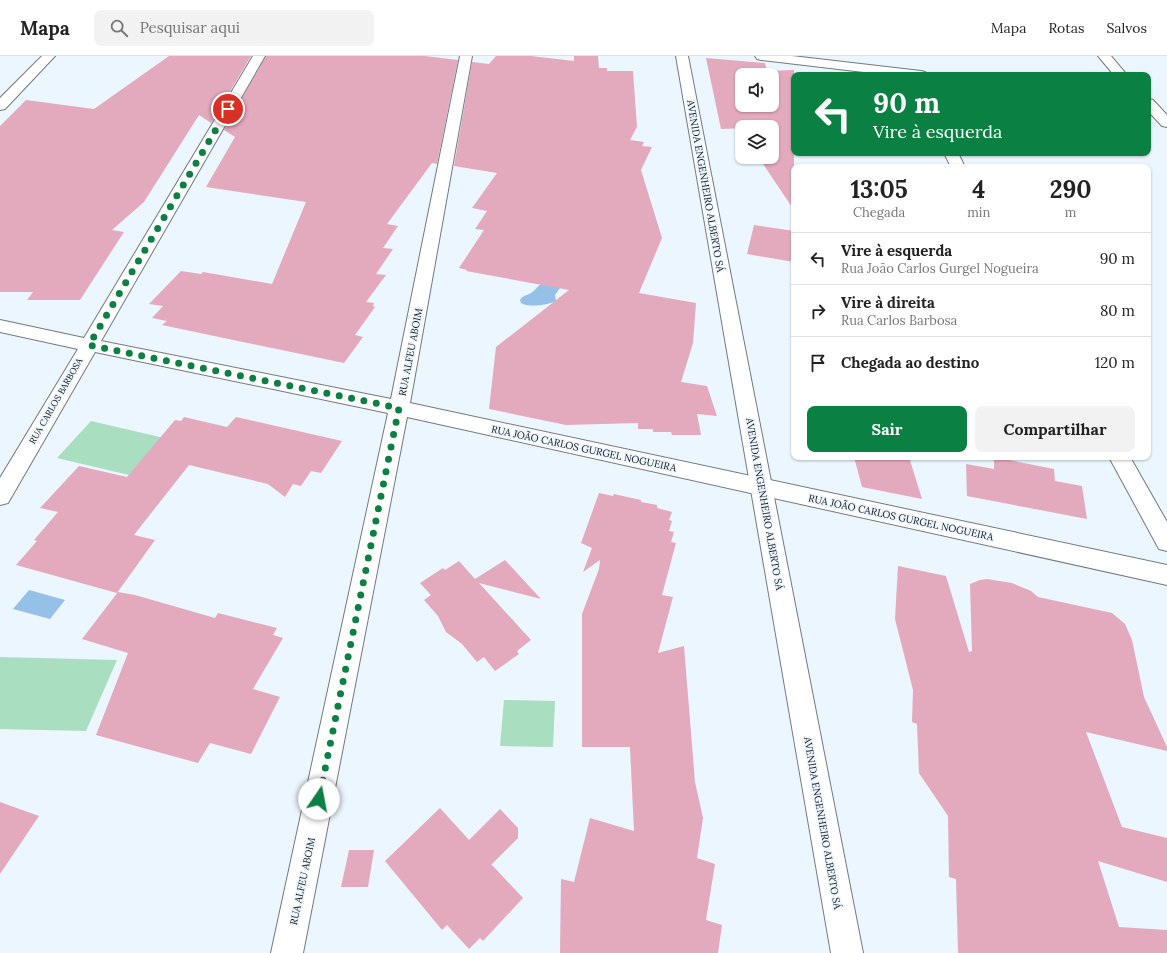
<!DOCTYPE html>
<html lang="pt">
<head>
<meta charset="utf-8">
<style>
  :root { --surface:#fff; --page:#f2f2f2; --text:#222; --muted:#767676; --line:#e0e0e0; --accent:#0b8043 }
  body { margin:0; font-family:Lora,serif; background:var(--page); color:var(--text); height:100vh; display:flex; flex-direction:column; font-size:15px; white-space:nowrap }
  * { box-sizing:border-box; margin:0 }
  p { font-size:13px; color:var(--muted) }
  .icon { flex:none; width:22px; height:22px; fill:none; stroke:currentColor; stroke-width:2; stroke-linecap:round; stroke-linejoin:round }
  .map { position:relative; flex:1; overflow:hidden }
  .side { position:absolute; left:791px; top:108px; width:360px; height:296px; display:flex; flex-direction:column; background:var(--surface); border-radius:8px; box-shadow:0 1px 3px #0004 }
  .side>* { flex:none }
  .top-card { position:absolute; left:791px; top:16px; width:360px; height:84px; border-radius:8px; box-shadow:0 1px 3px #0004; background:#0b8043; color:#fff; overflow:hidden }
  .fabs { position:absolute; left:735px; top:12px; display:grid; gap:8px }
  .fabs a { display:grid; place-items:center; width:44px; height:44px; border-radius:8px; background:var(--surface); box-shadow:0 1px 3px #0004; font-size:20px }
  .pin { position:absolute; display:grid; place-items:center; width:34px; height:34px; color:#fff; margin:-17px; border:2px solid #fff; border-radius:50%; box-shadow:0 1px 4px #0007 }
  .me { position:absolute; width:44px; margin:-22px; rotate:12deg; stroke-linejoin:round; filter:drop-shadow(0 0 3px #0008) }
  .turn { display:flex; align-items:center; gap:14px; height:84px; padding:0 16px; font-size:18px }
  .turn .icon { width:52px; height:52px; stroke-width:2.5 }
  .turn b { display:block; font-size:28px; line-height:34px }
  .eta { display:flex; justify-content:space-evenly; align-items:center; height:68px; text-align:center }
  .eta b { font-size:24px; font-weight:700; line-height:28px }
  .action { display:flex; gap:8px; margin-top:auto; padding:8px 16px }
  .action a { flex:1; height:46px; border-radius:8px; background:var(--accent); color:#fff; font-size:16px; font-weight:700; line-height:46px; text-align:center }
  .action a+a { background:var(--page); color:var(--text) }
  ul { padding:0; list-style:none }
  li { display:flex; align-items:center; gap:12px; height:52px; padding:0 16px; border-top:1px solid var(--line) }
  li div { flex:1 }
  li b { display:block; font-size:15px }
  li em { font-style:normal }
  header { display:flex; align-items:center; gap:24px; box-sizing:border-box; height:56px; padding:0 20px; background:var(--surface); border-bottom:1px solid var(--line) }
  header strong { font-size:19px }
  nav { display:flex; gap:22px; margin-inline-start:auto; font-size:14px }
  .search { width:280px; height:36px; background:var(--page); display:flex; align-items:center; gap:10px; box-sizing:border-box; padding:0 14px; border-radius:8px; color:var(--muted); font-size:15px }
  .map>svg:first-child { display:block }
  .green { fill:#a9dec1 }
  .water { fill:#95c0e8 }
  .building { fill:#e3a9bd; fill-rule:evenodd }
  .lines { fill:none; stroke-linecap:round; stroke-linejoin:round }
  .minor-casing { stroke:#717a82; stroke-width:2 }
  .major-casing { stroke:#717a82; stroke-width:2 }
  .minor { fill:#fff; fill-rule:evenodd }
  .major { fill:#fff; fill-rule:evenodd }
  .route { stroke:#0b8043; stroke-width:7; stroke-dasharray:0 12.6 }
  .labels { text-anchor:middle; stroke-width:3; stroke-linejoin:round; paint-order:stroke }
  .far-street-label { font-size:9px; fill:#121618; stroke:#ecf6fe }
  .street-label { font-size:10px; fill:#121618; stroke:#ecf6fe }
</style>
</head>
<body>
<header>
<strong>Mapa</strong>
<div class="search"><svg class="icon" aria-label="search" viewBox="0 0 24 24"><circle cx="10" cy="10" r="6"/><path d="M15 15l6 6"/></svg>Pesquisar aqui</div>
<nav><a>Mapa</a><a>Rotas</a><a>Salvos</a></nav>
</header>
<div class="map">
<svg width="1167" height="897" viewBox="0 0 1167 897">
  <rect width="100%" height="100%" fill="#ecf6fe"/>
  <path class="green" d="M91,365L164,382L133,420L57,402Z
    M0,601L117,604L86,675L0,673Z
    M504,644L555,645L553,691L500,690Z"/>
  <path class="water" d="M544,226L560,232L555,239L556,245C548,249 529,252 521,247L520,244C523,239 526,240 531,237C536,234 538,229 544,226Z
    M29,534L65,544L50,563L13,553Z"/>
  <path class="building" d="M169,0H251L211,67L199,59L144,146L112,174L124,176L80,244H27L33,236H0V70L26,44L94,53Z
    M266,0H425L458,4L437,108L432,107L387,168L398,170L383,192L393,193L376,218L386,219L366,246L374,247L373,250L375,251L355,279L363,281L344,307L162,269L167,265L152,262L163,250L149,248L181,215L201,218L203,216L272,228L306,146L206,131L235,81L224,74Z
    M496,0H531L574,5V0H598L599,12H607V15H633L637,71L630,84L644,86L642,90L652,91L641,114L662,182L639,237L696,247L693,287L681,326L707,330L717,360L697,358L701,379H672L671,376H653V373H638V367L566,369L489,353L496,291L569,234L466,215L467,214L459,212L484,174L475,173L487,155L472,152L497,117L454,110L472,6L489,8Z
    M706,2L765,7L767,15L794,14V154L759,102L772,101V71L721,73ZM742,19H772V49H742Z
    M754,169L794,175V206L747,198Z
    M184,361L227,371L236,361L342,385L321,417L311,415L301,430L293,428L285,441L268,428L189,409L134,479L155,484L117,537L16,509L37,485L34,484L58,456L40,452L79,410L127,421L175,364L181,365Z
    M854,401H909L922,443L862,431Z
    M994,401L1054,413L1055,425L1082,430L1087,463L967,440L966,408L994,413Z
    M599,437L613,440L614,438L641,444V446L657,449V452L672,456L669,464L672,465L669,475L674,476L671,486L676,487L662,539L673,541L658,597L684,590L695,726L703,762L697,802L715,808L706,864L722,869L718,897H560L561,823L574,826L590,762L634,775L630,691H582V558L599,513L600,504L583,516L592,492L581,487Z
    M505,504L541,543L479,527L531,584L517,595L519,598L495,615L484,601L477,606L462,588L446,576L438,560L424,544L431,539L420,527L443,512L445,514L459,505L475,523Z
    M898,510L946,520L969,596L972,595L970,528L980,524L987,523L1012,527L1031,535L1038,541L1112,557L1125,568L1132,584L1144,641L1167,691V695L1086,676L1122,771L1167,782V826L1098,805L1119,871L1167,874V897H958L956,823L949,821L948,760L919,717L917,668L912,666L913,634L895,563Z
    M118,536L135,539L215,562L218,557L277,572L273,579L283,582L253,633L280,641L251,698L210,687L198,707L96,679L128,597L82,583Z
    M0,746L39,760L0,818Z
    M440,752L469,784L500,753L518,772V782L491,809L493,810L523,842L483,885L480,882L469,893L447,869L442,874L385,805Z
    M349,794H374L368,831H341Z"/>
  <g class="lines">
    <defs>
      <path id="minor" d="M42,0H55L5,53L0,54V42Z
        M253,0H265L101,285L391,343L460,0H472L410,347L1167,509V529L407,361L303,897H271L388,357L95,296L8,447L0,449V422L78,293L0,276V264L84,282Z
        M755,0H792L921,15L925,16L927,19H889L761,4L757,3Z
        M1098,0H1111L1127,19H1114Z
        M1148,43L1153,44L1167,59V71L1162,70L1148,55Z
        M944,97H958L965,111H951Z
        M1109,401H1130L1167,466V495L1159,493Z"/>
      <path id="major" d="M676,0H688L863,897H831Z"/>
    </defs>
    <use href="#minor" class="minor-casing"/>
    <use href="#major" class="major-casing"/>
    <use href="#minor" class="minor"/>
    <use href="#major" class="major"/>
  </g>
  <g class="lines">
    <path class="route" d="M228,53L89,289L399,352L319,743"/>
  </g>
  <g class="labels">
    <g class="far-street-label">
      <text transform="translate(56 345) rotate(-60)" y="3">RUA CARLOS BARBOSA</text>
    </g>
    <g class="street-label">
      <text transform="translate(706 130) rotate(80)" y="4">AVENIDA ENGENHEIRO ALBERTO SÁ</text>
      <text transform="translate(410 296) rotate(-79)" y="4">RUA ALFEU ABOIM</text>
      <text transform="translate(584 392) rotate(12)" y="4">RUA JOÃO CARLOS GURGEL NOGUEIRA</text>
      <text transform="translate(765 448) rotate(80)" y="4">AVENIDA ENGENHEIRO ALBERTO SÁ</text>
      <text transform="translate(901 461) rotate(12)" y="4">RUA JOÃO CARLOS GURGEL NOGUEIRA</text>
      <text transform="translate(823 767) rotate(80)" y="4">AVENIDA ENGENHEIRO ALBERTO SÁ</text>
      <text transform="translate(302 825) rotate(-78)" y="4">RUA ALFEU ABOIM</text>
    </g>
  </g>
</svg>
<div class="fabs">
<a><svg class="icon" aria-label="sound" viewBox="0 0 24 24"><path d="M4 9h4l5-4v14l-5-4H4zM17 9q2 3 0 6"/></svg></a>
<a><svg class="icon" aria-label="layers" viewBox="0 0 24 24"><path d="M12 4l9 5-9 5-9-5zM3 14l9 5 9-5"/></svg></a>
</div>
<div class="pin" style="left:228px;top:53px;background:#d93025"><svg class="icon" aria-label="arrive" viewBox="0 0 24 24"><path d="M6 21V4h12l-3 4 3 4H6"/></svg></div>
<svg class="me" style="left:319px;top:743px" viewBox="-20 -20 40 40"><circle r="19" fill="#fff"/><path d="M0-13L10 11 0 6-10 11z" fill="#0b8043"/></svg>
<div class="top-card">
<div class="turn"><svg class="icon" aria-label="left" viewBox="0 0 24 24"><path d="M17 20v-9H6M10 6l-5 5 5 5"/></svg><div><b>90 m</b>Vire à esquerda</div></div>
</div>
<section class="side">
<div class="eta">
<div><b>13:05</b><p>Chegada</p></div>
<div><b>4</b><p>min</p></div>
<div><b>290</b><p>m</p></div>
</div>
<ul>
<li><svg class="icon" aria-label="left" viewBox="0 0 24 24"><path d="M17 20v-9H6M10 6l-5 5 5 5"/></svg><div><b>Vire à esquerda</b><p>Rua João Carlos Gurgel Nogueira</p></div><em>90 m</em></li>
<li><svg class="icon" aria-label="right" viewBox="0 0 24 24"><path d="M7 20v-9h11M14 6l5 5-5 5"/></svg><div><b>Vire à direita</b><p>Rua Carlos Barbosa</p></div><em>80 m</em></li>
<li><svg class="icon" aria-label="arrive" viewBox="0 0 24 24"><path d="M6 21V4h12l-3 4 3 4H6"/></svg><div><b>Chegada ao destino</b></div><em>120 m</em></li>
</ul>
<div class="action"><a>Sair</a><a>Compartilhar</a></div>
</section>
</div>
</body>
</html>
